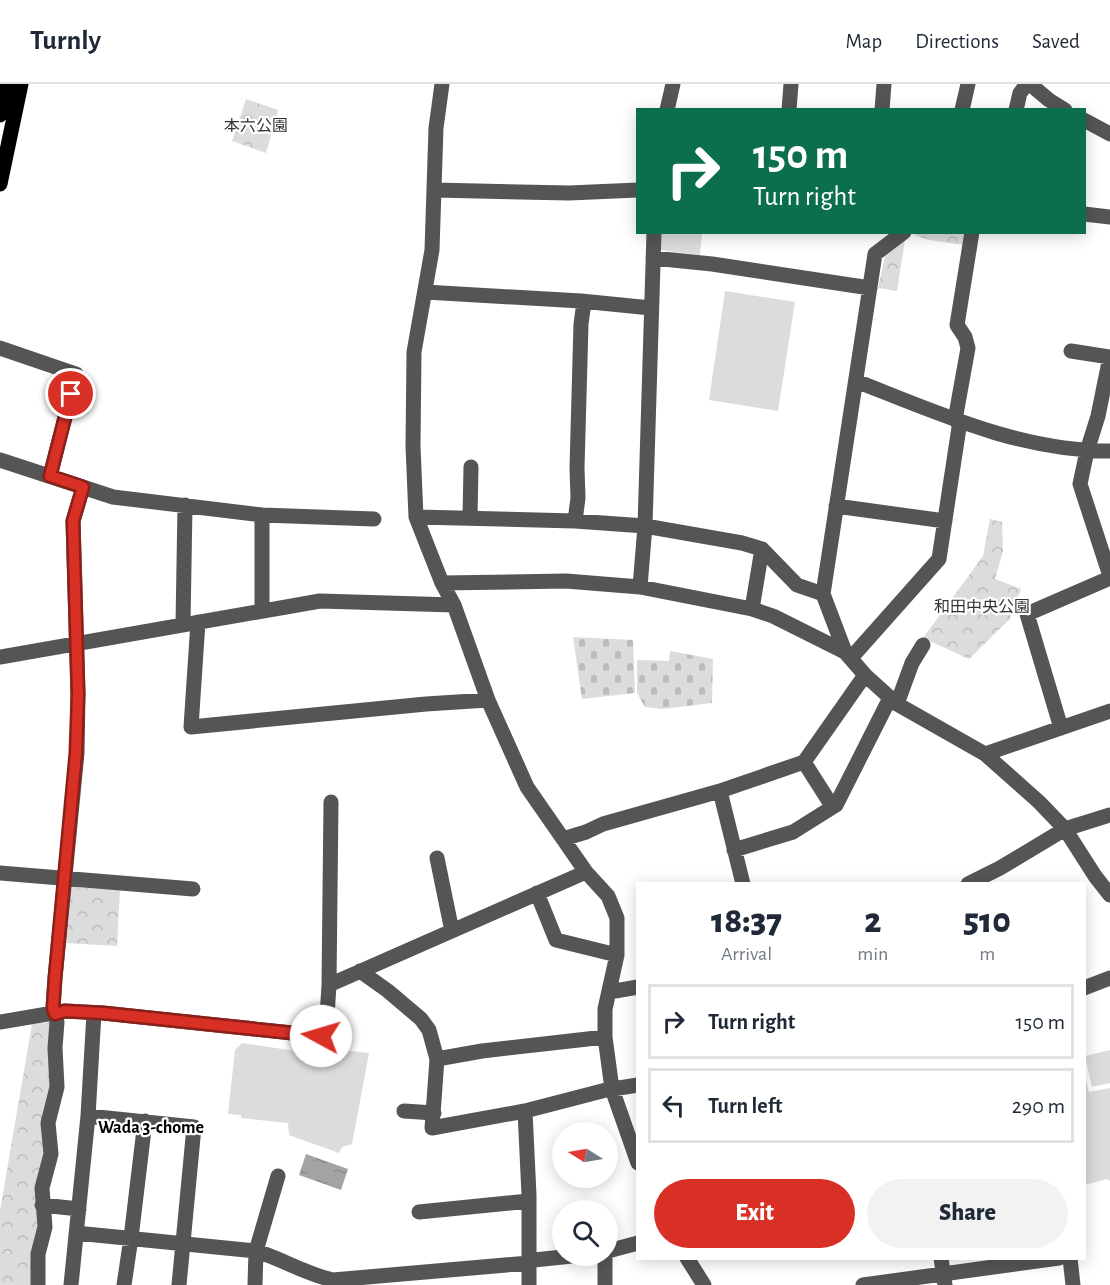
<!DOCTYPE html>
<html lang="en">
<head>
<meta charset="utf-8">
<style>
  :root { --surface:#fff; --page:#f2f2f3; --text:#1f2937; --muted:#747a83; --line:#e0e1e3; --accent:#d93025 }
  body { margin:0; font-family:"Alegreya Sans","Noto Sans JP",sans-serif; background:var(--page); color:var(--text); height:100vh; display:flex; flex-direction:column; font-size:22px; white-space:nowrap }
  * { box-sizing:border-box; margin:0 }
  p { font-size:20px; color:var(--muted) }
  .icon { flex:none; width:33px; height:33px; fill:none; stroke:currentColor; stroke-width:2; stroke-linecap:round; stroke-linejoin:round }
  .map { position:relative; flex:1; overflow:hidden }
  .panel { position:absolute; left:636px; top:798px; width:450px; height:378px; display:flex; flex-direction:column; background:var(--surface); border-radius:0px; box-shadow:0 3px 15px #0003 }
  .panel>* { flex:none }
  .guide { position:absolute; left:636px; top:24px; width:450px; height:126px; border-radius:0px; box-shadow:0 3px 15px #0003; background:#0b6e4f; color:#fff; overflow:hidden }
  .needle { width:39px; rotate:281deg }
  .controls { position:absolute; left:552px; top:1038px; display:grid; gap:12px }
  .controls a { display:grid; place-items:center; width:66px; height:66px; border-radius:50%; background:var(--surface); box-shadow:0 3px 15px #0003; font-size:30px }
  .pin { position:absolute; display:grid; place-items:center; width:51px; height:51px; color:#fff; margin:-26px; border:3px solid #fff; border-radius:50%; box-shadow:0 2px 6px #0007 }
  .me { position:absolute; width:66px; margin:-33px; rotate:276deg; stroke-linejoin:round; filter:drop-shadow(0 0 4px #0008) }
  .turn { display:flex; align-items:center; gap:21px; height:126px; padding:0 18px; font-size:27px }
  .turn .icon { width:78px; height:78px; stroke-width:2.5 }
  .turn b { display:block; font-size:42px; line-height:51px }
  .eta { display:flex; justify-content:space-evenly; align-items:center; height:102px; text-align:center }
  .eta b { font-size:36px; font-weight:800; line-height:42px }
  .action { display:flex; gap:12px; margin-top:auto; padding:12px 18px }
  .action a { flex:1; height:69px; border-radius:36px; background:var(--accent); color:#fff; font-size:24px; font-weight:800; line-height:69px; text-align:center }
  .action a+a { background:var(--page); color:var(--text) }
  ul { padding:0; list-style:none }
  li { display:flex; align-items:center; gap:18px; height:75px; margin:0 12px 9px; padding:0 6px; border:3px solid var(--line); border-radius:0px }
  li div { flex:1 }
  li b { display:block; font-size:22px }
  li em { font-style:normal }
  header { display:flex; align-items:center; gap:36px; box-sizing:border-box; height:84px; padding:0 30px; background:var(--surface); border-bottom:2px solid var(--line) }
  header strong { font-size:28px }
  nav { display:flex; gap:33px; margin-inline-start:auto; font-size:21px }
  .map>svg:first-child { display:block }
  .forest { fill:url(#forest-crowns) }
  .cemetery { fill:url(#cemetery-stones) }
  .pitch { fill:#dcdcdc }
  .water { fill:url(#water-ripples) }
  .lines { fill:none; stroke-linecap:round; stroke-linejoin:round }
  .minor { stroke:#555; stroke-width:15 }
  .major { stroke:#000; stroke-width:15 }
  .route-casing { stroke:#8d1f18; stroke-width:15 }
  .route { stroke:#d93025; stroke-width:10 }
  .labels { text-anchor:middle; stroke-width:4.5; stroke-linejoin:round; paint-order:stroke }
  .park-label { font-size:16px; fill:#333; stroke:#fff }
  .neighbourhood-label { font-size:18px; font-weight:bold; fill:#000; stroke:#fff }
</style>
</head>
<body>
<header>
<strong>Turnly</strong>
<nav><a>Map</a><a>Directions</a><a>Saved</a></nav>
</header>
<div class="map">
<svg width="1110" height="1201" viewBox="0 0 1110 1201">
  <defs>
    <pattern id="forest-crowns" width="20" height="18" patternUnits="userSpaceOnUse" patternTransform="scale(1.5)"><rect width="20" height="18" fill="#dcdcdc"/><path d="M2 6a3 3 0 1 1 6 0M12 15a3 3 0 1 1 6 0" fill="none" stroke="#bbb"/></pattern>
    <pattern id="cemetery-stones" width="16" height="16" patternUnits="userSpaceOnUse" patternTransform="scale(1.5)"><rect width="16" height="16" fill="#dcdcdc"/><path d="M2 7V4a2 2 0 0 1 4 0v3zM10 15v-3a2 2 0 0 1 4 0v3z" fill="#bbb"/></pattern>
    <pattern id="water-ripples" width="26" height="14" patternUnits="userSpaceOnUse" patternTransform="scale(1.5)"><rect width="26" height="14" fill="#a3a3a3"/><path d="M2 4q2-2 4 0t4 0M15 11q2-2 4 0t4 0" fill="none" stroke="#8b8b8b"/></pattern>
  </defs>
  <rect width="100%" height="100%" fill="#fff"/>
  <path class="forest" d="M246,15L278,26L266,69L232,57Z
    M918,148L963,149L965,150L964,161L929,156L915,151Z
    M905,156L897,207L878,204L886,168Z
    M990,435L1002,438L1003,467L995,495L1021,505L1010,535L969,575L923,554L983,472Z
    M69,800L120,805L117,862L65,859Z
    M52,938V988L33,1201H0V1127L32,940Z"/>
  <path class="cemetery" d="M573,553L633,556L635,609L582,615Z
    M670,567L713,575L712,619L662,625L645,623L637,609V576L669,577Z"/>
  <path class="pitch" d="M660,149H702L700,171L659,166Z
    M725,207L795,218L778,327L709,316Z
    M242,959L323,971L351,967L369,969L352,1060L342,1063L339,1069L289,1051L288,1039L241,1034V1031L228,1030L235,966Z
    M1110,966V999L1092,1003L1085,972Z
    M1084,989L1089,1008L1110,1004V1097L1107,1095L1085,1101Z"/>
  <path class="water" d="M306,1070L348,1085L341,1106L299,1091Z"/>
  <g class="lines">
    <path class="minor" d="M442,0L436,44L432,166L414,268L413,362L416,433L442,499L454,521L488,616L527,703L586,788L608,812L617,834V871L605,925V953L612,1005L638,1079
      M1030,0L1049,16L1065,26
      M667,26L673,0
      M789,26L791,0
      M882,26L884,0
      M962,26L968,0
      M1016,26L1020,9L1027,0
      M1084,36L1110,50
      M434,106L569,109L638,106
      M1084,130L1110,133
      M653,174L712,180L870,204
      M425,208L581,217L651,224
      M0,264L76,290L50,392
      M1071,267L1110,273L1098,332L1087,367L1080,400L1110,492
      M856,297C938,329 1020,367 1110,367
      M955,336L968,264L965,253L957,241L972,148
      M0,376L113,413L262,431L374,435
      M836,422L945,437
      M262,431V526
      M416,433L575,437L645,442L742,459L762,465L797,501L823,510L845,568L865,591L897,620L985,670L1039,718L1065,745L1095,792L1110,811
      M470,434L471,383
      M575,437L578,414L577,384L581,240L584,218
      M442,499L566,497L640,503L752,525L773,532L845,568
      M640,503L645,442L654,148
      M823,510L875,170L904,148
      M752,525L762,465
      M198,538L191,643L426,620L488,616
      M183,540L185,421
      M0,573L320,517L454,521
      M851,574L939,475L960,337
      M897,620L912,579L923,561
      M1061,644L1027,530L1110,494
      M985,670L1110,627
      M720,707L804,678
      M832,722L804,678L865,591
      M563,755L586,748L603,740L720,707L743,800
      M734,766L793,748L836,721L890,614
      M437,774L452,847
      M0,789L193,805
      M968,800L1000,784L1065,745L1110,731
      M537,809L556,856L617,871
      M360,887L388,907L421,935L429,946L437,975L432,1044L525,1027L606,1006L638,1001
      M329,901L586,788
      M1084,904L1110,894
      M609,908L638,903
      M0,938L65,927L103,929L321,952L326,948L329,901L331,718
      M437,975L482,967L605,953
      M404,1027L434,1029
      M525,1027L529,1111V1201
      M88,1032L194,1043L179,1201
      M42,1121L79,1125
      M419,1128L529,1117
      M76,1149L256,1167C282,1175 306,1190 333,1196L529,1179L534,1176L572,1172
      M608,1167L638,1159
      M605,1172V1201
      M687,1174L704,1201
      M941,1174L945,1201
      M1070,1174L1073,1201
      M38,1201V1170L45,1143L42,1104L51,1070L48,1039L57,1003L55,964L57,938L53,924L55,894L77,669L78,610L73,437L83,403
      M71,1201L88,1032L94,929
      M124,1201L131,1154L145,1037
      M255,1201L256,1167L278,1092
      M863,1201L1059,1174"/>
    <path class="major" d="M0,31L7,0
      M0,100L21,0"/>
  </g>
  <g class="lines">
    <defs>
      <path id="route" d="M71,310L50,392L83,403L73,437L78,610L76,669L55,894L53,924L55,930L65,927L103,929L321,952"/>
    </defs>
    <use href="#route" class="route-casing"/>
    <use href="#route" class="route"/>
  </g>
  <g class="labels">
    <g class="park-label">
      <text x="256" y="47">本六公園</text>
      <text x="982" y="528">和田中央公園</text>
    </g>
    <g class="neighbourhood-label">
      <text x="151" y="1049">Wada 3-chome</text>
    </g>
  </g>
</svg>
<div class="controls">
<a><svg class="needle" viewBox="-14 -14 28 28"><path d="M0-13l5 13h-10z" fill="#e53935"/><path d="M0 13l5-13h-10z" fill="#747a83"/></svg></a>
<a><svg class="icon" aria-label="search" viewBox="0 0 24 24"><circle cx="10" cy="10" r="6"/><path d="M15 15l6 6"/></svg></a>
</div>
<div class="pin" style="left:71px;top:310px;background:#d93025"><svg class="icon" aria-label="arrive" viewBox="0 0 24 24"><path d="M6 21V4h12l-3 4 3 4H6"/></svg></div>
<svg class="me" style="left:321px;top:952px" viewBox="-20 -20 40 40"><circle r="19" fill="#fff"/><path d="M0-13L10 11 0 6-10 11z" fill="#d93025"/></svg>
<div class="guide">
<div class="turn"><svg class="icon" aria-label="right" viewBox="0 0 24 24"><path d="M7 20v-9h11M14 6l5 5-5 5"/></svg><div><b>150 m</b>Turn right</div></div>
</div>
<section class="panel">
<div class="eta">
<div><b>18:37</b><p>Arrival</p></div>
<div><b>2</b><p>min</p></div>
<div><b>510</b><p>m</p></div>
</div>
<ul>
<li><svg class="icon" aria-label="right" viewBox="0 0 24 24"><path d="M7 20v-9h11M14 6l5 5-5 5"/></svg><div><b>Turn right</b></div><em>150 m</em></li>
<li><svg class="icon" aria-label="left" viewBox="0 0 24 24"><path d="M17 20v-9H6M10 6l-5 5 5 5"/></svg><div><b>Turn left</b></div><em>290 m</em></li>
</ul>
<div class="action"><a>Exit</a><a>Share</a></div>
</section>
</div>
</body>
</html>
